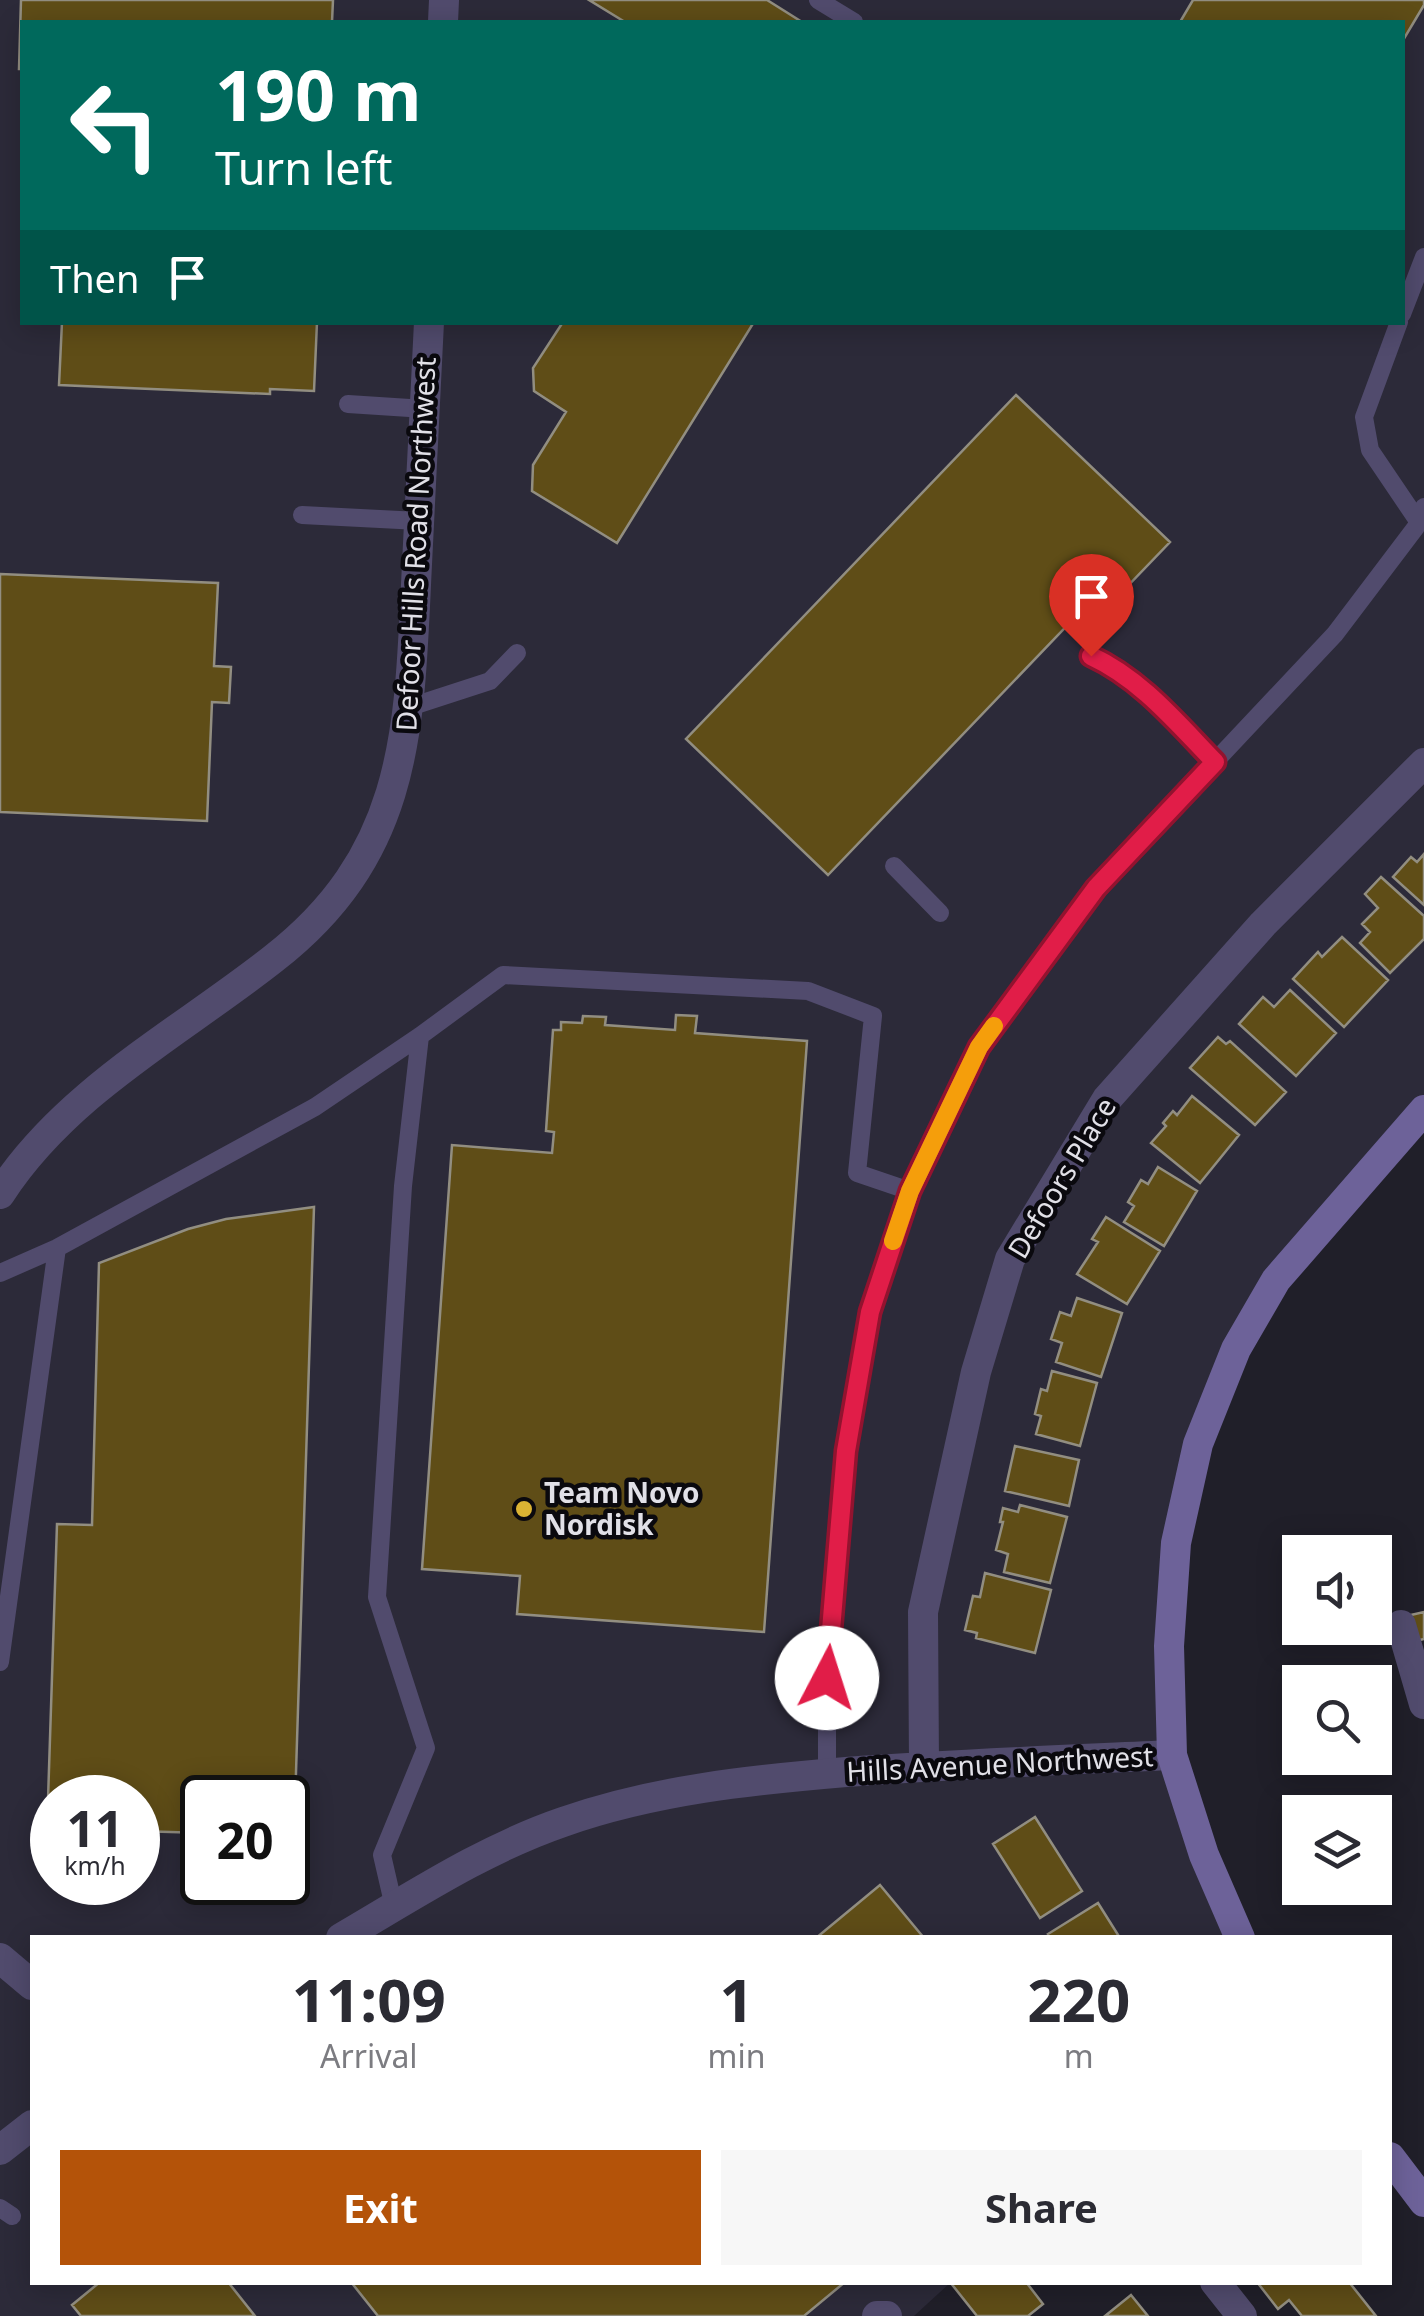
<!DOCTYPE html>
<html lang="en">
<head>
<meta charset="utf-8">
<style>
  :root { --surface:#fff; --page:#f7f7f7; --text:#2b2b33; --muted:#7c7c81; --accent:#b45309 }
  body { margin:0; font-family:"Noto Sans",sans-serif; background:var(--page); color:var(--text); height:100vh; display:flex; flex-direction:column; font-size:38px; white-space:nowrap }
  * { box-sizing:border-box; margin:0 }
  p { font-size:32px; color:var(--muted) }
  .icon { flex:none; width:55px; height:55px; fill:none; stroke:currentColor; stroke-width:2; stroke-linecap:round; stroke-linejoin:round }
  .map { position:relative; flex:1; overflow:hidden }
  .panel { position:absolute; left:30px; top:1935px; width:1362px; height:350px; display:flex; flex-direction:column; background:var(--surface); border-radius:0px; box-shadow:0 5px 25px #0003 }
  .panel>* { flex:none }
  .guide { position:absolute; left:20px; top:20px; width:1385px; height:305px; border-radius:0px; box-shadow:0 5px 25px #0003; background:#00695c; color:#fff; overflow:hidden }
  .tools { position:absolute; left:1282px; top:1535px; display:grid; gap:20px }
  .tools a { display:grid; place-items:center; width:110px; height:110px; border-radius:0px; background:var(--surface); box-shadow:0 5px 25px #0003; font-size:50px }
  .speed { position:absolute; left:30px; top:1775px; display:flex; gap:20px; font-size:50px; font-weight:700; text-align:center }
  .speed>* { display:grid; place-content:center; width:130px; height:130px; border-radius:50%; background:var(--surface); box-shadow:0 5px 25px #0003; line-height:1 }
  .speed small { font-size:25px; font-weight:400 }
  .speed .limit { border:5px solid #111; border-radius:15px; background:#fff; color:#111 }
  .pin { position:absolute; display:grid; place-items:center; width:85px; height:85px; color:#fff; margin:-102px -42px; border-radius:50% 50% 50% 0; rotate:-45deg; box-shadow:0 0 10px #0007 }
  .pin .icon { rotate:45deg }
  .me { position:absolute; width:110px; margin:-55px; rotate:5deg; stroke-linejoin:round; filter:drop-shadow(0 0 8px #0008) }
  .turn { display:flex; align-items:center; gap:35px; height:210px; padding:0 30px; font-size:45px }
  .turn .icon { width:130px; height:130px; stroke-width:2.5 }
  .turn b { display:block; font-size:70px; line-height:85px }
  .then { display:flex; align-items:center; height:95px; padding:0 30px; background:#0003; gap:20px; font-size:38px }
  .eta { display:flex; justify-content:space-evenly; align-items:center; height:170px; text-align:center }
  .eta b { font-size:60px; font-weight:700; line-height:70px }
  .button { display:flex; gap:20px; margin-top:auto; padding:20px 30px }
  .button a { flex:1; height:115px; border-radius:0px; background:var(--accent); color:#fff; font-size:40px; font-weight:700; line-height:115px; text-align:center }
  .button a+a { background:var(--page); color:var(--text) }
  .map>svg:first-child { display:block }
  .built { fill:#2c2a39; fill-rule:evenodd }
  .building { fill:#5f4d17; stroke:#928e81; stroke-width:2.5 }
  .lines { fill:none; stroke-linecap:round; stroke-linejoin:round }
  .lane { stroke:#514b6d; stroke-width:18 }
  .street { stroke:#514b6d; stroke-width:30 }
  .secondary { stroke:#6d6299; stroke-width:30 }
  .route-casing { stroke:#92132f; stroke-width:25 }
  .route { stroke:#e11d48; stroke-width:18 }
  .slow { stroke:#f59e0b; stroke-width:18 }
  .poi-dot { fill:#dab333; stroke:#0a090e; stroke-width:4 }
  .labels { text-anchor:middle; stroke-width:9; stroke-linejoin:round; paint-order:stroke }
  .street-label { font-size:28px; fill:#e1e0e7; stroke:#0a090e }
  .poi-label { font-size:28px; font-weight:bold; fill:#e1e0e7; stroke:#0a090e; text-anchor:start }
</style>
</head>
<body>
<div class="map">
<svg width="1424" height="2316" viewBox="0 0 1424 2316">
  <rect width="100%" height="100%" fill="#201f29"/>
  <path class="built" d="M0,0H1424V1117L1257,1286L1183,1498L1170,1735L1249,1937L32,1938V2282L950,2283L914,2316H0ZM22,22H1402V322H22ZM52,1798H138V1882H52ZM202,1798H288V1882H202Z"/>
  <path class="building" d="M21,0H333L332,22H22V69H19Z
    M589,0H767L802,22H625Z
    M1193,0H1424V5L1402,42V22H1180Z
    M62,322H317L314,391L270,389V394L59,385Z
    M563,322H754L617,543L532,491L533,465L566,412L534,391L533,368Z
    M1016,395L1170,542L1094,621L1082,610L828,875L686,739Z
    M0,574L218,583L214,666L231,667L229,703L212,702L207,821L0,812Z
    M1424,854V905L1393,877L1411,857L1417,862Z
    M1381,877L1424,916V939L1390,973L1360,943L1370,932L1362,924L1378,908L1365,894Z
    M1342,937L1388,980L1344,1027L1293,979L1318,952L1322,957Z
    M1290,990L1336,1033L1296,1076L1239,1024L1263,997L1274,1007Z
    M676,1015L697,1016L695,1033L807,1041L764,1632L517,1614L520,1576L422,1569L452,1145L552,1153L554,1132L546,1131L553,1030H561V1022L582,1023L583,1016L606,1017L605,1025L675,1030Z
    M1218,1037L1226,1044L1230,1041L1286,1092L1255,1125L1190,1068Z
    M1192,1096L1239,1135L1200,1183L1151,1143L1166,1126L1163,1123L1173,1111L1177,1115Z
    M1158,1167L1197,1191L1164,1246L1124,1222L1134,1206L1128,1202L1141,1180L1148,1184Z
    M314,1207L294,1835H288V1798H202V1833L138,1831V1798H52V1861H46L57,1524L92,1525L99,1263L188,1229L226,1219Z
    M1106,1217L1160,1251L1127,1304L1077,1274L1098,1242L1092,1239Z
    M1077,1298L1122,1313L1101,1377L1056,1362L1062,1343L1051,1339L1060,1312L1071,1316Z
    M1052,1371L1097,1383L1080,1446L1036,1434L1041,1416L1035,1414L1041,1389L1047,1391Z
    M1015,1446L1079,1460L1069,1506L1005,1491Z
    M1020,1505L1067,1517L1050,1583L1004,1572L1008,1554L996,1550L1003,1522H1000L1003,1508L1018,1512Z
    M985,1573L1051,1590L1035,1653L976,1638L977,1633L965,1630L973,1596L980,1597Z
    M1424,1612V1639L1416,1641L1411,1615Z
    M1035,1817L1082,1891L1040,1918L993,1844Z
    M880,1885L924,1938H816Z
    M1098,1903L1120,1938H1051L1048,1934Z
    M100,2282H228L255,2316H81L72,2305Z
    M351,2282H845L804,2316H378Z
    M950,2282H1026L1043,2304L1028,2316H977Z
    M1257,2282H1349L1376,2316H1302L1289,2300L1278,2309Z
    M1131,2295L1148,2316H1105Z"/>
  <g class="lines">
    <path class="lane" d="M818,0L854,22
      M1402,314L1424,257
      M1399,322L1364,417L1370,450L1418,521
      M348,404L425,409
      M302,515L419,521
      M1091,656C1141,679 1177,723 1215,762
      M410,707L490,681L517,653
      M894,866L940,913
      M0,1273L57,1248L315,1107L420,1036L503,975L808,991L873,1016L857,1173L910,1191
      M0,1662L57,1248
      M827,1774V1678L846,1451L870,1313L910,1191L979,1047L1096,888L1335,634L1416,527L1424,507
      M394,1907L382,1855L426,1748L377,1597L403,1186L420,1036
      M0,2208L12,2216"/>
    <path class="street" d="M443,22L444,0
      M0,1194C66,1092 179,1033 273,959C412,851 409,724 417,564C421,484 425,403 429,322
      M1401,1625L1424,1704
      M924,1766L923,1612L976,1372L1010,1259L1107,1099L1263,924L1424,763
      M341,1938C413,1896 484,1849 563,1822C654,1790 751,1780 846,1772C955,1764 1064,1760 1172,1755
      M0,1958L32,1985
      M0,2150L32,2125
      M1215,2282L1242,2316
      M877,2316H887"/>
    <path class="secondary" d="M1240,1938L1204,1855L1172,1755L1169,1646L1176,1543L1198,1444L1236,1349L1276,1280L1424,1110
      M1390,2157L1424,2202"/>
  </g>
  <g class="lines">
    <defs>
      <path id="route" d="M827,1678L846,1451L870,1312L910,1191L979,1047L1096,888L1215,762C1177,723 1141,679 1091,656"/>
    </defs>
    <use href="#route" class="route-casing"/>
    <use href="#route" class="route"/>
    <path class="slow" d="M893,1241L910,1191L979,1047L994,1026"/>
  </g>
  <circle class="poi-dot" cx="524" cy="1509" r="10"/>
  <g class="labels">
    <g class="street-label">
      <text transform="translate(416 544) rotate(-87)" y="10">Defoor Hills Road Northwest</text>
      <text transform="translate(1062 1178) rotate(-59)" y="10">Defoors Place</text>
      <text transform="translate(1000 1764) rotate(-3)" y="10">Hills Avenue Northwest</text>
    </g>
    <g class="poi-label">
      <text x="544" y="1503">Team Novo<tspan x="544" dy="32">Nordisk</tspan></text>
    </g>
  </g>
</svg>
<div class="tools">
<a><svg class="icon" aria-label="sound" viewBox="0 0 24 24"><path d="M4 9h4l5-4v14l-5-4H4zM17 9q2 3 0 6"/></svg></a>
<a><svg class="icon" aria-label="search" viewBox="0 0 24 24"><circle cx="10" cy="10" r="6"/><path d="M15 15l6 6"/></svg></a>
<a><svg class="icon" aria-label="layers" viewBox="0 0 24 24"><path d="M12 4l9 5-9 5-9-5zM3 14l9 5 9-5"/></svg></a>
</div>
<div class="speed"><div>11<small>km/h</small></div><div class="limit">20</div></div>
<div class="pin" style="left:1091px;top:656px;background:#d93025"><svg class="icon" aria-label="arrive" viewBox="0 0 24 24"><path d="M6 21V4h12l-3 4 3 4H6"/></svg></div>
<svg class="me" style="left:827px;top:1678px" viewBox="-20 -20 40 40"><circle r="19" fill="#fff"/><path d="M0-13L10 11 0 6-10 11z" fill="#e11d48"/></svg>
<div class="guide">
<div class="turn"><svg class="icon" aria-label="left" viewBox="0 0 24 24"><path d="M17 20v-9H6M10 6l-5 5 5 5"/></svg><div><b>190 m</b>Turn left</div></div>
<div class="then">Then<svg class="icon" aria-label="arrive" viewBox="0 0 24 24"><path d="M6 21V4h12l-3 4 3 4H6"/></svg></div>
</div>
<section class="panel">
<div class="eta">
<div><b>11:09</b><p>Arrival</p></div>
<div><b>1</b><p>min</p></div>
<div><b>220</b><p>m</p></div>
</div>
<div class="button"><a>Exit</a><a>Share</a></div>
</section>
</div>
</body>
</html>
